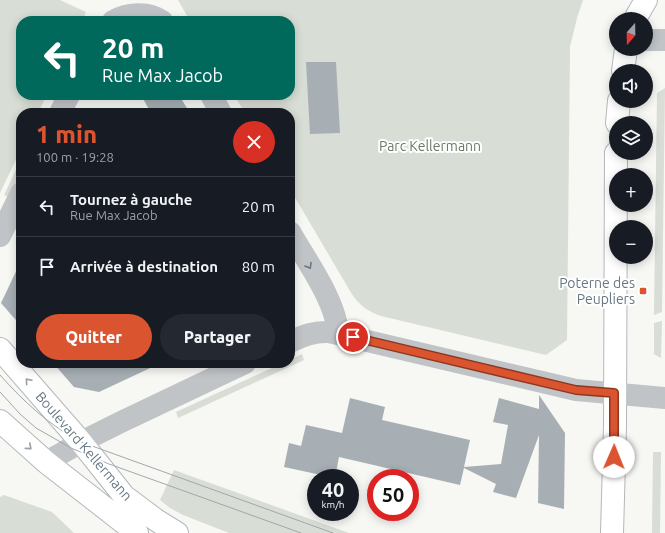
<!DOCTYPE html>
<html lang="fr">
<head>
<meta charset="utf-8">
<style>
  :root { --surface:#171b24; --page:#242831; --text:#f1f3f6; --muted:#9ea1a6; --line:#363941; --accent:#da5430 }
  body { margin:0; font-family:Ubuntu,sans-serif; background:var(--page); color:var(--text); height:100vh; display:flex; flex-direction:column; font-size:15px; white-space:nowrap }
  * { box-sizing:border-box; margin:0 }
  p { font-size:13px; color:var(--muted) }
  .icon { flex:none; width:22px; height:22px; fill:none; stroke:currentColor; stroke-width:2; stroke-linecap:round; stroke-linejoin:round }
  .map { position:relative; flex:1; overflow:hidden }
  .side { position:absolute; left:16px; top:108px; width:279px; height:260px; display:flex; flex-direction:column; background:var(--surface); border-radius:16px; box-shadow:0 2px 10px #0003 }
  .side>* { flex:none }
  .banner { position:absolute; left:16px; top:16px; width:279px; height:84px; border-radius:16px; box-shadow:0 2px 10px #0003; background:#00695c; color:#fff; overflow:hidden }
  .needle { width:26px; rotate:200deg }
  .buttons { position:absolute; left:609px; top:12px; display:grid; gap:8px }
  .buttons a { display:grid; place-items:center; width:44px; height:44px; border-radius:50%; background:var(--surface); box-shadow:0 2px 10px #0003; font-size:20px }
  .speed { position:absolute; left:307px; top:469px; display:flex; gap:8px; font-size:20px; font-weight:700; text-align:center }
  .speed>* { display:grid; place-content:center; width:52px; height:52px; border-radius:50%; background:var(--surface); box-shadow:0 2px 10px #0003; line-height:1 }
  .speed small { font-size:10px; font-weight:400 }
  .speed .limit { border:6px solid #d22; background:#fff; color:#111 }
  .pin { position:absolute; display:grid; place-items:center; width:34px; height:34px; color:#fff; margin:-17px; border:2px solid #fff; border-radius:50%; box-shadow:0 1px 4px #0007 }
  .me { position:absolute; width:44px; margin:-22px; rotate:1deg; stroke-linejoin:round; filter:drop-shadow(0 0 3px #0008) }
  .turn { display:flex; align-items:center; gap:14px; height:84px; padding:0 20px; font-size:18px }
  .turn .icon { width:52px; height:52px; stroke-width:2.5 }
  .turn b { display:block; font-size:28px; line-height:34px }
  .round { display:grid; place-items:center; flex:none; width:42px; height:42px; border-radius:21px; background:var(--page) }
  .overview { display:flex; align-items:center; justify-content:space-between; height:68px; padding:0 20px }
  h1 { font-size:24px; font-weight:800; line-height:30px; color:var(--accent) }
  .button { display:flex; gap:8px; margin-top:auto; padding:8px 20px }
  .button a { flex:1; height:46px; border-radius:24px; background:var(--accent); color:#fff; font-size:16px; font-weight:800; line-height:46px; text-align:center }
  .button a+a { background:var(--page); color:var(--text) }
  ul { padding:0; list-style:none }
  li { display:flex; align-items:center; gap:12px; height:60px; padding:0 20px; border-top:1px solid var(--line) }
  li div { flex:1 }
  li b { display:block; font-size:15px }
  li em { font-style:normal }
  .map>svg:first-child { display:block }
  .green { fill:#d8ddd5 }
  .building { fill:#a7afb4 }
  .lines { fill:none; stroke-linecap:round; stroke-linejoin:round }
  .major-casing { stroke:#b3b8bb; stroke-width:24 }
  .minor { stroke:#c0c4c7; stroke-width:22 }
  .major { stroke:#fff; stroke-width:22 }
  .tram { stroke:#a1a8ac; stroke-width:1 }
  .oneway { stroke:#677783 }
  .oneway2 { stroke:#95a0a8 }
  .route-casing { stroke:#8e371f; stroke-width:10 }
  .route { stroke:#da5430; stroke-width:7 }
  .poi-dot { fill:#da5430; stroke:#fff; stroke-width:1.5 }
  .labels { text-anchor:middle; stroke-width:4; stroke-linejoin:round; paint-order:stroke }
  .park-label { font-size:14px; fill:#6a7b66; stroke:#fff }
  .poi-label { font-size:14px; fill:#677783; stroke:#fff; text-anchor:end }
  .street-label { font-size:14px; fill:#677783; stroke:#fff }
</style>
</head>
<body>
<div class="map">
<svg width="665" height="533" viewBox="0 0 665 533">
  <rect width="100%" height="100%" fill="#f7f7f4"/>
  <path class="green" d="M0,0H60L86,12L82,21H21V95H47L38,113H21V149L0,193Z
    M178,0H583L577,18L570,47L567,340L546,355L381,316C366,311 358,304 350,291L290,189V113H245L234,95H290V21H190Z
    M665,88L662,312L654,315L657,93Z
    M21,159V172L9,197L4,195Z
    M662,321L661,358L654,354V323Z
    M302,354L304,360L178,418L176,412L283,363H290V360Z
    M653,452H661L660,533H652Z
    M174,470L349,533H229L183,515L170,508L160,500Z
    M4,495L52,512L74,533H0V497Z"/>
  <path class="building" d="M306,62H336L340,133L310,134Z
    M141,95H179L190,113H151Z
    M21,261V326L1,303Z
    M53,363H161L99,392L74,387Z
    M539,395L565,433L564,509L538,503L539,435L516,498L493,492L496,484L464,468L460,485L339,457L335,478L284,467L289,443L301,446L306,425L342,433L350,398L385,407L382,420L470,440L464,467L501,464L508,425L493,422L499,398L539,409Z"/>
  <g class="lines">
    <defs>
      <path id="major" d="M635,19L646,0
        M623,71L626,49
        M617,123L619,101
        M0,349L81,442L124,496L156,520L177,533
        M0,421L46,462L137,533
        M612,533L615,426L616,153"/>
    </defs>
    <use href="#major" class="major-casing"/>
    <path class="minor" d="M113,21C127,13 148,11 162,21
      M646,40H665
      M211,95L221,113
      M60,113L69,95
      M290,232C306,260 336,301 338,333
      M0,236L21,193
      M290,342C303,336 314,331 329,332L576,390L665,398
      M46,462L87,439L121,422L245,363"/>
    <use href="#major" class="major"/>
    <path class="tram" d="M0,375C24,402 49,425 81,442L333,533
      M0,392L20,414L36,428L71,448L109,464L301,533"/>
  </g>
  <defs><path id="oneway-chevron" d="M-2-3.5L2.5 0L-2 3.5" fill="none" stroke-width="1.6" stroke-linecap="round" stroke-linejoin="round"/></defs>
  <use class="oneway" href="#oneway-chevron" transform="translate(309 266) rotate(60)"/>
  <g class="oneway2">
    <use href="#oneway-chevron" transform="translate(28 381) rotate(-131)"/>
    <use href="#oneway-chevron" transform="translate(29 447) rotate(40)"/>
  </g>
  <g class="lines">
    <defs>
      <path id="route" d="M353,337L576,390L614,393V457"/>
    </defs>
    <use href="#route" class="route-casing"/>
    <use href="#route" class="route"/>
  </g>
  <rect class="poi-dot" x="639" y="287" width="8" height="8" rx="2"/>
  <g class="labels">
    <g class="park-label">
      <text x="430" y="151">Parc Kellermann</text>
    </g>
    <g class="poi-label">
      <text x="635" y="288">Poterne des<tspan x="635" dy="16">Peupliers</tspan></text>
    </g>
    <g class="street-label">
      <text transform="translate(84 446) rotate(49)" y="5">Boulevard Kellermann</text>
    </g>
  </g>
</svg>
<div class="buttons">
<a><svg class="needle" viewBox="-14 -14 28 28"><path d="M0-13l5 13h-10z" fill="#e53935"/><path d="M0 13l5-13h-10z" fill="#9ea1a6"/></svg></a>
<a><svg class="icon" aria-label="sound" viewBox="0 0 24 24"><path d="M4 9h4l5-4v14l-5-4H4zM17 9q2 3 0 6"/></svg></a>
<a><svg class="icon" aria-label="layers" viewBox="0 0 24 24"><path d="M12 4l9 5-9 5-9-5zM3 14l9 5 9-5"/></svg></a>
<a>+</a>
<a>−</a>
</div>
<div class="speed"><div>40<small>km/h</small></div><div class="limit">50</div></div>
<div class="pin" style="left:353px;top:337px;background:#d93025"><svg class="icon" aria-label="arrive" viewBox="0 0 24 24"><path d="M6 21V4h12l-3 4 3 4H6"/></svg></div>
<svg class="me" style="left:614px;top:457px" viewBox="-20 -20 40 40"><circle r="19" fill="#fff"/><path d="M0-13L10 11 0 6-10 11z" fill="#da5430"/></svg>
<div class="banner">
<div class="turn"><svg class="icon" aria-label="left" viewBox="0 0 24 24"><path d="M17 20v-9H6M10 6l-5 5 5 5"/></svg><div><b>20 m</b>Rue Max Jacob</div></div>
</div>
<section class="side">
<div class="overview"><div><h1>1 min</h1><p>100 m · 19:28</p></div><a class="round" style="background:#d93025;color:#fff"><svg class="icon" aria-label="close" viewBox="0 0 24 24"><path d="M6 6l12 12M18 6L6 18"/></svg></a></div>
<ul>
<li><svg class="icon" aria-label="left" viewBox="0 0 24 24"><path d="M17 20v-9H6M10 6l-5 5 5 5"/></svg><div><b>Tournez à gauche</b><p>Rue Max Jacob</p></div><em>20 m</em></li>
<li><svg class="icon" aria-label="arrive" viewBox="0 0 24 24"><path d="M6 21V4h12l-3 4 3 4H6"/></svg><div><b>Arrivée à destination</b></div><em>80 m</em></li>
</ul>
<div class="button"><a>Quitter</a><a>Partager</a></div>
</section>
</div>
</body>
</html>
